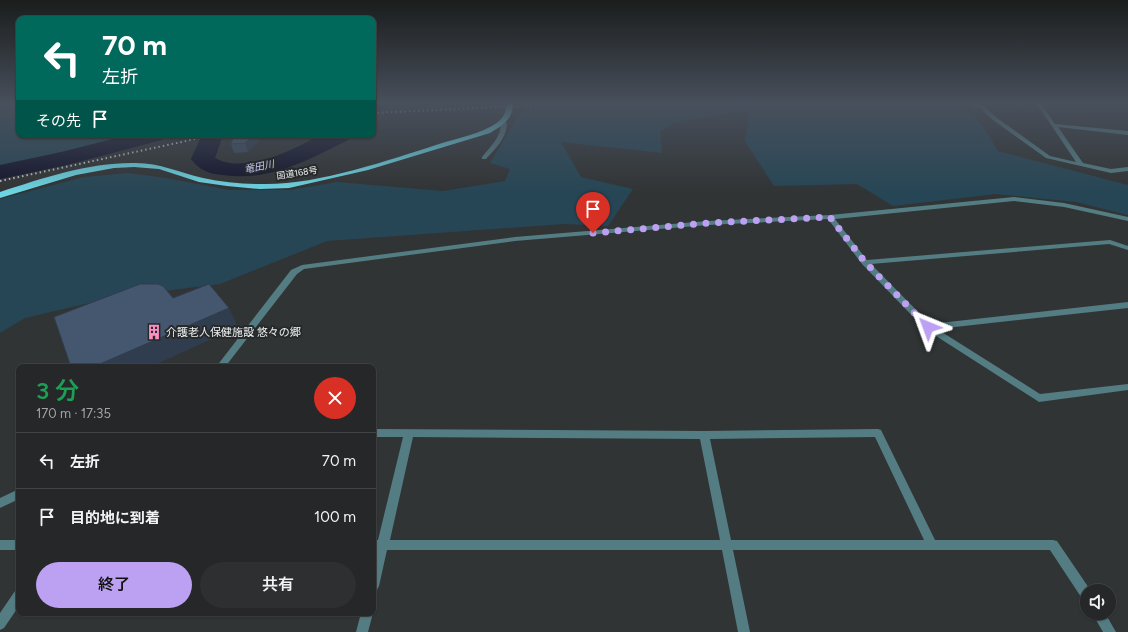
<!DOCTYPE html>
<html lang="ja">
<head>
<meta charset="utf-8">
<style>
  :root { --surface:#252728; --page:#2d2f30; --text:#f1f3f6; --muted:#a3a5a8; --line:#424445; --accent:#bca0f2 }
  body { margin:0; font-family:Figtree,"Noto Sans JP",sans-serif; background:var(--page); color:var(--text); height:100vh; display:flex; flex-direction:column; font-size:15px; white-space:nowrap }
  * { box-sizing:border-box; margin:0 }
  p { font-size:13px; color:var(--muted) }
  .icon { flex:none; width:22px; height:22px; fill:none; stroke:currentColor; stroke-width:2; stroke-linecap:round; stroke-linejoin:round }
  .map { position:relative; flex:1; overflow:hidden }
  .side { position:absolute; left:16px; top:364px; width:360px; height:252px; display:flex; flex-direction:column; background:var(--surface); border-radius:8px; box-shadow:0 1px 3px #0004,0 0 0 1px var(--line) }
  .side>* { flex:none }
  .banner { position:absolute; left:16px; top:16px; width:360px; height:122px; border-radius:8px; box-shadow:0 1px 3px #0004,0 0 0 1px var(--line); background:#00695c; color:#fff; overflow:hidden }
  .controls { position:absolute; left:1080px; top:584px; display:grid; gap:8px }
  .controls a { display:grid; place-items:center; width:36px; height:36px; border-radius:50%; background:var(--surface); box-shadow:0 1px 3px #0004,0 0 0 1px var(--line); font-size:20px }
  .pin { position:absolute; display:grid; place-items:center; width:34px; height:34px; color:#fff; margin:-41px -17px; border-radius:50% 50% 50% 0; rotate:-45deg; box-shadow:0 0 4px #0007 }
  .pin .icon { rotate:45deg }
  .me { position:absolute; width:44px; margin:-22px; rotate:316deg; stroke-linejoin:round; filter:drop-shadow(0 0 3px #0008) }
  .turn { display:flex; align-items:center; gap:14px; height:84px; padding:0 20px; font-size:18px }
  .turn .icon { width:52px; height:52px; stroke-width:2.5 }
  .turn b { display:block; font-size:28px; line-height:34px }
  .then { display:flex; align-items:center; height:38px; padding:0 20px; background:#0003; gap:8px; font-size:15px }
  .round { display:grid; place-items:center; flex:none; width:42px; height:42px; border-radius:21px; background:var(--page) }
  .overview { display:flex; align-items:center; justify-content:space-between; height:68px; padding:0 20px }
  h1 { font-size:24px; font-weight:600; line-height:30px; color:#1e9e55 }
  .button { display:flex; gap:8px; margin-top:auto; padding:8px 20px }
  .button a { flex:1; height:46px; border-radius:24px; background:var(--accent); color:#111; font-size:16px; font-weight:600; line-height:46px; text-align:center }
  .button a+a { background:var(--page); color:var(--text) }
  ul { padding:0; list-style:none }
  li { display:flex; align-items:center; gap:12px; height:56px; padding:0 20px; border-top:1px solid var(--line) }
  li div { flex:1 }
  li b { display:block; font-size:15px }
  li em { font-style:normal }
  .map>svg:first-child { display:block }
  .green { fill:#274655 }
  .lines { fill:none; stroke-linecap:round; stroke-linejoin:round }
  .river { fill:#14152c; fill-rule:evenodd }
  .minor { fill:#537d83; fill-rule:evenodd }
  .trunk { fill:#6cd4e2; fill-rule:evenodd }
  .rail { stroke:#c3c6c7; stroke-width:2; stroke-dasharray:1.5 3; stroke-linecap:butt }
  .wall { fill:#3b4b5f }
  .shaded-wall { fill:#303d4e }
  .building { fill:#45576f; stroke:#303d4e }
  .route { stroke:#bca0f2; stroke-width:7; stroke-dasharray:0 12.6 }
  .labels { text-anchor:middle; stroke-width:4; stroke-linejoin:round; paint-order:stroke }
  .far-street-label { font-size:9px; fill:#eff1f2; stroke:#272a2b }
  .far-water-label { font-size:10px; font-style:italic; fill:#c5cbf7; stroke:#272a2b }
  .poi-label { font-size:11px; fill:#eff1f2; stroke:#272a2b; text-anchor:start }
</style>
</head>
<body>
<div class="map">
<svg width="1128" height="632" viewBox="0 0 1128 632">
  <rect width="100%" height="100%" fill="#313435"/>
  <path class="green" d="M0,104H19V135H184L0,170Z
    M568,104H953C977,110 986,132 998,151L1128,185V215L1076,202L996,194L893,206L857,184L774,186L745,141L750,109L672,123L660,132L662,153L561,142L581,177L633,189L608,226L564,224L327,241L220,284L115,297L25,318L0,333V199L84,177L128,173L166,178L229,190H290L337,182L443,191L505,181L510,169L490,163L523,108Z"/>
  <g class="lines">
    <path class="river" d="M373,104H387L380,112L373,114Z
      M128,135H165L162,140L63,166L0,179V165L61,152Z
      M197,135H220L222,138L215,158C239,172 279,156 301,145C308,142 316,136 323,135C332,134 342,135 351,135L348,140C308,160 269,182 223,175C209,174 199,170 191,159L200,139Z"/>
    <path class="minor" d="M970,104H976L984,106L997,118L1050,156L1076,162L1037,104H1041L1055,124L1128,131V135L1058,127L1083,163L1111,169L1128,167V171L1111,173L1046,158L993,120L980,108L970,105Z
      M502,120L507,123C507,138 495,149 486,159H482V157C490,147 501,137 501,124L499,122Z
      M1014,197L1064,203L1128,217V221L1064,207L1014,201L835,219L867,260L1110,240L1128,246V250L1109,244L871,264L930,324L1128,302V308L937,329L1040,394L1128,384V390L1039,402L1036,400L925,329L862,264L828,219L708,225L515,241L304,269L297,274L225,367H216L291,270L302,265L515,237L708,221L830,215Z
      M373,429L704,431L878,429L881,430L935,540H1053L1057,541L1091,591H1087V602L1083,600L1050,550H733L750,632H738L722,550H387L379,586L377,590L373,592V562L376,550H373V540H378L403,437H373ZM413,437L700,439L720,540H390ZM875,437L924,540H731L710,439Z
      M19,489V499L0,508V498Z
      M0,540H19V550H0Z
      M19,589V606L4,628L0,630V613L15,591Z
      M361,613H373L368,632H356Z
      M1092,613H1105L1116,632H1103Z"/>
    <path class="trunk" d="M507,104H513C513,119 502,126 490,133L368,170L289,188L260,189L227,186L199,182L159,169L134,167L114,168L76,175L0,198V192C43,178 87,163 132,163C159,162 177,172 203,178C221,182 241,184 260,184C314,186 386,161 439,144C458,138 481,134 498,122C504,117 506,111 507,104Z"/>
    <path class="rail" d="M373,113L562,104
      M0,181L214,135"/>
  </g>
  <path class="wall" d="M264,135L248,152L234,153L231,144Z"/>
  <path class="shaded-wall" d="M253,135H264L248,152L245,143Z
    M229,308L238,327L150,367H93Z"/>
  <path class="building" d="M234,135H253L245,143L231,144Z
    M140,284H158L163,286L173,298L209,284L229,308L93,367H71L54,317Z"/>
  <linearGradient id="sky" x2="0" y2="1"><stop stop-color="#1b1d1d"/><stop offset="0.54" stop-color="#48505c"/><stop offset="1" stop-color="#48505c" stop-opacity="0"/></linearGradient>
  <rect width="1128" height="192" fill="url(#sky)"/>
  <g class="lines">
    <path class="route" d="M593,233L708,223L830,217L865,262L928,327"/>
  </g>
  <defs>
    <symbol id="building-bare" viewBox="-9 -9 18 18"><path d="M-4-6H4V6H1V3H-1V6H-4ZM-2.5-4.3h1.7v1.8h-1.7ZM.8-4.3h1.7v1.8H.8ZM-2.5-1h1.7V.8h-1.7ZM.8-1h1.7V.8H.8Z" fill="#fc8fc2" stroke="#272a2b" stroke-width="2.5" paint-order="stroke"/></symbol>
  </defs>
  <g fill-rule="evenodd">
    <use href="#building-bare" x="143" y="321" width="22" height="22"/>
  </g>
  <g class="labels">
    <g class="far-street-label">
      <text transform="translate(297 173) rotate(-9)" y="3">国道168号</text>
    </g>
    <g class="far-water-label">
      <text transform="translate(259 166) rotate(-11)" y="4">竜田川</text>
    </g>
    <g class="poi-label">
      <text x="166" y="336">介護老人保健施設 悠々の郷</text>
    </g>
  </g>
</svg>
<div class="controls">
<a><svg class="icon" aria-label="sound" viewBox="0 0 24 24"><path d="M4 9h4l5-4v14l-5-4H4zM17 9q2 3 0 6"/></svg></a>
</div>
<div class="pin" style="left:593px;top:233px;background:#d93025"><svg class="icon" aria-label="arrive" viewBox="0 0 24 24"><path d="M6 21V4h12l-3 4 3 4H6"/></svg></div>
<svg class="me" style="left:928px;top:327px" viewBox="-20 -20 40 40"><path d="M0-17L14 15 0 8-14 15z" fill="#bca0f2" stroke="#fff" stroke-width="4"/></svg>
<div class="banner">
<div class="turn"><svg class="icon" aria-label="left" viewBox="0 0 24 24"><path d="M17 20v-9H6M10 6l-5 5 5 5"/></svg><div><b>70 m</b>左折</div></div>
<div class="then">その先<svg class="icon" aria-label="arrive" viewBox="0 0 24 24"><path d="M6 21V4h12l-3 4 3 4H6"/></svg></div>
</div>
<section class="side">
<div class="overview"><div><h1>3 分</h1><p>170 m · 17:35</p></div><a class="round" style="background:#d93025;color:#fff"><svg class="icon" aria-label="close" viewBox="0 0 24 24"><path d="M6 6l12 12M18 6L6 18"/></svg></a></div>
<ul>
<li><svg class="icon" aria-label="left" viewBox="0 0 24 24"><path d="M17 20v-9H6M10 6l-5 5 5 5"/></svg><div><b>左折</b></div><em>70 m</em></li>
<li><svg class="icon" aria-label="arrive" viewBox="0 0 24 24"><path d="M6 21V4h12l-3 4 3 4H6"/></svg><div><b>目的地に到着</b></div><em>100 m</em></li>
</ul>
<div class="button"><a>終了</a><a>共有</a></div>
</section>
</div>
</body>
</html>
